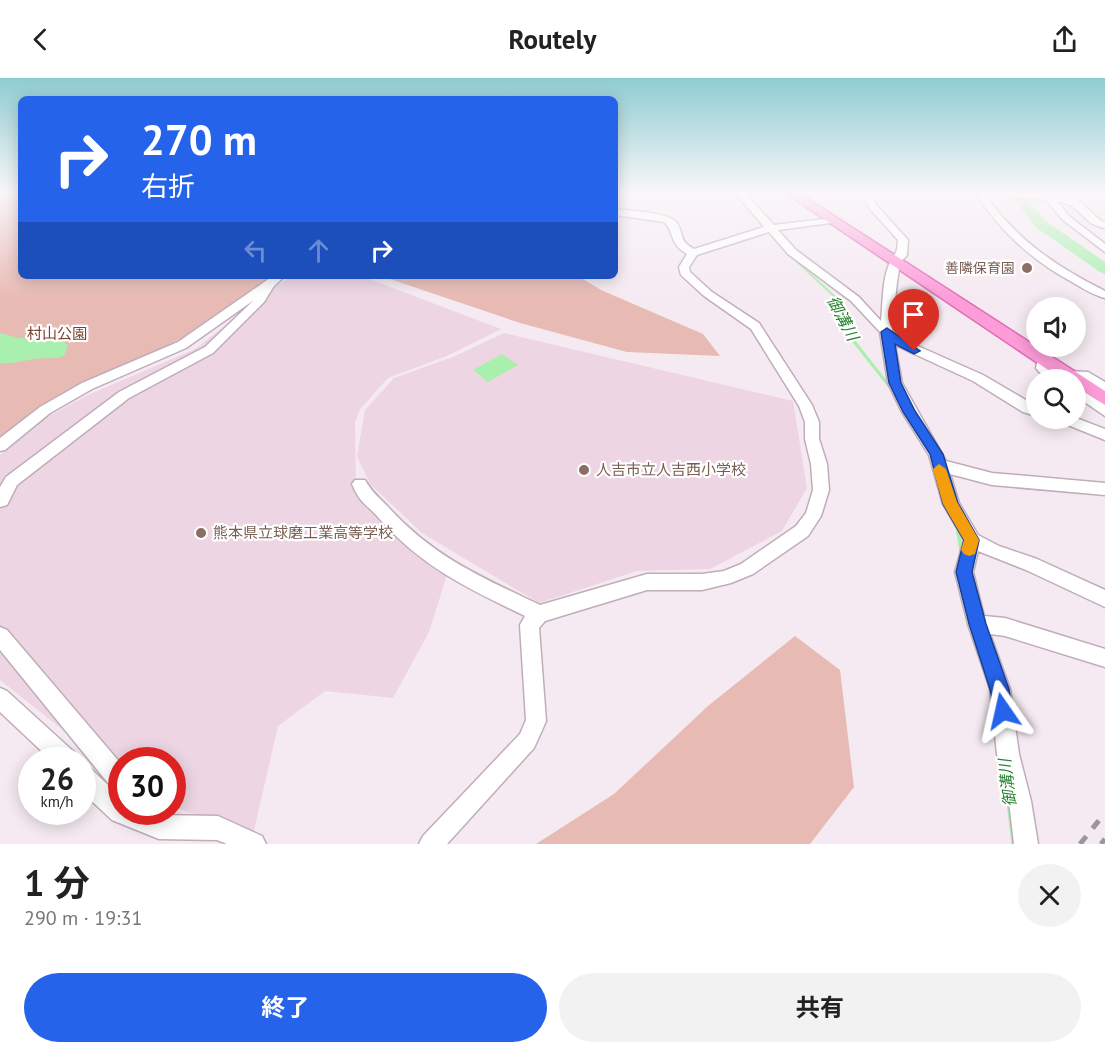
<!DOCTYPE html>
<html lang="ja">
<head>
<meta charset="utf-8">
<style>
  :root { --surface:#fff; --page:#f2f2f2; --text:#222; --muted:#767676; --accent:#2563eb }
  body { margin:0; font-family:"PT Sans","Noto Sans JP",sans-serif; background:var(--page); color:var(--text); height:100vh; display:flex; flex-direction:column; font-size:22px; white-space:nowrap }
  * { box-sizing:border-box; margin:0 }
  p { font-size:20px; color:var(--muted) }
  .icon { flex:none; width:33px; height:33px; fill:none; stroke:currentColor; stroke-width:2; stroke-linecap:round; stroke-linejoin:round }
  .map { position:relative; height:766px; overflow:hidden }
  .drawer { display:flex; flex-direction:column; background:var(--surface); flex:1 }
  .drawer>* { flex:none }
  .guide { position:absolute; left:18px; top:18px; width:600px; height:183px; border-radius:9px; box-shadow:0 3px 15px #0003; background:#2563eb; color:#fff; overflow:hidden }
  .buttons { position:absolute; left:1026px; top:219px; display:grid; gap:12px }
  .buttons a { display:grid; place-items:center; width:60px; height:60px; border-radius:50%; background:var(--surface); box-shadow:0 3px 15px #0003; font-size:30px }
  .speed { position:absolute; left:18px; top:669px; display:flex; gap:12px; font-size:30px; font-weight:700; text-align:center }
  .speed>* { display:grid; place-content:center; width:78px; height:78px; border-radius:50%; background:var(--surface); box-shadow:0 3px 15px #0003; line-height:1 }
  .speed small { font-size:15px; font-weight:400 }
  .speed .limit { border:9px solid #d22; background:#fff; color:#111 }
  .pin { position:absolute; display:grid; place-items:center; width:51px; height:51px; color:#fff; margin:-62px -26px; border-radius:50% 50% 50% 0; rotate:-45deg; box-shadow:0 0 6px #0007 }
  .pin .icon { rotate:45deg }
  .me { position:absolute; width:66px; margin:-33px; rotate:349deg; stroke-linejoin:round; filter:drop-shadow(0 0 4px #0008) }
  .turn { display:flex; align-items:center; gap:21px; height:126px; padding:0 24px; font-size:27px }
  .turn .icon { width:78px; height:78px; stroke-width:2.5 }
  .turn b { display:block; font-size:42px; line-height:51px }
  .lanes { display:flex; align-items:center; height:57px; padding:0 24px; background:#0003; justify-content:center; gap:30px; direction:ltr }
  .lanes .off { opacity:.35 }
  .round { display:grid; place-items:center; flex:none; width:63px; height:63px; border-radius:32px; background:var(--page) }
  .headline { display:flex; align-items:center; justify-content:space-between; height:102px; padding:0 24px }
  h1 { font-size:36px; font-weight:700; line-height:45px }
  .primary-button { display:flex; gap:12px; margin-top:auto; padding:12px 24px }
  .primary-button a { flex:1; height:69px; border-radius:36px; background:var(--accent); color:#fff; font-size:24px; font-weight:700; line-height:69px; text-align:center }
  .primary-button a+a { background:var(--page); color:var(--text) }
  header { display:flex; justify-content:space-between; align-items:center; height:78px; padding:0 24px; background:var(--surface); font-size:27px; font-weight:700 }
  .map>svg:first-child { display:block }
  .education { fill:#edd5e4 }
  .green { fill:#e8bab4 }
  .water { fill:#a9efae }
  .lines { fill:none; stroke-linecap:round; stroke-linejoin:round }
  .stream-far3 { stroke:#a9efae; stroke-width:2 }
  .stream-far2 { stroke:#a9efae; stroke-width:3 }
  .stream-far1 { stroke:#a9efae; stroke-width:4 }
  .stream { stroke:#a9efae; stroke-width:5 }
  .river { fill:#a9efae; fill-rule:evenodd }
  .minor-casing { stroke:#c0adba; stroke-width:3 }
  .major-casing { stroke:#e16bb7; stroke-width:3 }
  .minor { fill:#fff; fill-rule:evenodd }
  .major { fill:#fc9cd8; fill-rule:evenodd }
  .rail { stroke:#989898; stroke-width:5; stroke-dasharray:10 10; stroke-linecap:butt }
  .route { fill:#2563eb; stroke:#184099; stroke-width:1.5 }
  .slow { fill:#f59e0b }
  .education-dot { fill:#8d6e63; stroke:#fff; stroke-width:2 }
  .labels { text-anchor:middle; stroke-width:4.5; stroke-linejoin:round; paint-order:stroke }
  .far-education-label { font-size:14px; fill:#785e54; stroke:#fff; text-anchor:end }
  .park-label { font-size:15px; fill:#7a422c; stroke:#fff }
  .education-label { font-size:15px; fill:#785e54; stroke:#fff; text-anchor:start }
  .water-label { font-size:16px; font-style:italic; fill:#298230; stroke:#fff }
</style>
</head>
<body>
<header><svg class="icon" aria-label="back" viewBox="0 0 24 24"><path d="M15 5l-7 7 7 7"/></svg>Routely<svg class="icon" aria-label="share" viewBox="0 0 24 24"><path d="M12 15V3M7 8l5-5 5 5M5 13v7h14v-7"/></svg></header>
<div class="map">
<svg width="1105" height="766" viewBox="0 0 1105 766">
  <rect width="100%" height="100%" fill="#f5eaf1"/>
  <path class="education" d="M294,198H361L501,251L447,278L388,300L361,330L355,344L356,413L447,497L429,554L393,620L325,613L278,648L253,757L173,729L172,682H122L121,698L0,602V377L45,340L88,317L195,271L277,207Z
    M504,255L793,323L807,410L782,453L710,491L637,493L539,525L422,455L370,406L357,378L365,332L394,300L453,279Z"/>
  <path class="green" d="M0,114H21V198H272L195,254L61,317L0,362Z
    M381,198H578L601,212L703,256L720,278L627,274L520,245Z
    M795,558L840,592L854,709L810,766H536L614,716L708,628Z"/>
  <path class="water" d="M0,255L19,260L62,261L68,268L64,278C53,282 45,279 34,281C22,283 13,286 0,285Z
    M502,276L518,287L488,304L473,292Z"/>
  <g class="lines">
    <path class="stream-far3" d="M732,114L788,175
      M793,180L835,219L837,225"/>
    <path class="stream-far2" d="M836,224L849,257L893,313"/>
    <path class="stream-far1" d="M957,446L962,477"/>
    <path class="stream" d="M1008,717L1014,766"/>
    <path class="river" d="M1008,114H1021L1047,144L1105,184V196L1100,194L1037,150Z"/>
    <defs>
      <path id="minor" d="M735,114H744L774,147L833,140V144L830,145L778,152L796,172L859,219L881,243C883,225 882,201 890,184C895,173 897,179 898,162L870,131L861,114H870L877,128L908,162L907,177L900,185L897,204L892,253L902,261L983,297L1036,328V338L1023,334L973,303L895,267L902,305L946,383L992,395L1105,405V417L992,407L950,396L959,425L978,457L999,468L1037,481L1105,512V529L1026,492L978,473L973,494L984,538L1005,540L1105,571V589L1005,558L990,556L1010,611L1019,676L1031,723L1038,766H1014L1009,723L997,676L990,611L968,546L955,494L964,462L943,426L929,377L902,334L888,305L880,254L851,223L788,176L769,154L697,177L689,189L690,194L712,214L759,245L812,327L819,344V361L827,386L829,412L821,438L808,458L753,496L731,505L702,512H647L545,543L539,550L546,643L543,650L534,670L447,766H419L423,758L520,656L526,642L520,547L525,538C467,510 420,488 377,438C364,424 360,425 352,406L355,402H365C374,417 378,418 389,430C434,479 481,499 540,527L647,496H702L724,493L741,486L796,448L806,435L813,412L811,386L805,361V344L799,328L751,251L704,218L681,197L679,189L687,176C668,165 675,153 664,144L615,137V131C628,133 669,134 676,144C685,155 677,162 694,171L764,149Z
        M975,114L1043,116L1047,114L1052,117L1076,120L1101,143L1105,144V150C1082,147 1082,126 1057,123L1069,138L1105,166V174L1063,142L1046,122L985,116C1015,161 1057,189 1105,213V220C1093,217 1082,210 1072,204C1031,182 1000,153 975,114Z
        M273,198H285L274,208L264,224L213,275L129,320L17,407L7,427L0,429V409L6,399L119,314L205,269L254,222L186,270L92,311L50,335L5,372L0,373V360L40,329L82,305L178,264Z
        M1044,276L1050,280L1049,289L1065,302C1052,302 1044,301 1036,290L1038,280Z
        M1069,293L1088,294L1105,304V314L1080,301L1064,300L1062,297L1064,294Z
        M1076,308L1105,326V338L1076,318Z
        M1056,340H1076L1105,351V362L1058,343Z
        M0,549L7,552L122,687V734H149L159,737L218,738L262,758L266,766H227L217,762L159,761L112,742L82,714V687L90,690L108,707V705L0,572Z
        M0,610L7,613L74,674L77,682H51L0,634Z"/>
      <path id="major" d="M784,114H797L1105,313V327L1076,309V302H1063Z"/>
    </defs>
    <use href="#minor" class="minor-casing"/>
    <use href="#major" class="major-casing"/>
    <use href="#minor" class="minor"/>
    <use href="#major" class="major"/>
    <path class="rail" d="M1080,766L1105,735
      M1101,766L1105,761"/>
  </g>
  <linearGradient id="sky" x2="0" y2="1"><stop stop-color="#8fccd1"/><stop offset="0.52" stop-color="#faf6f9"/><stop offset="1" stop-color="#faf6f9" stop-opacity="0"/></linearGradient>
  <rect width="1105" height="221" fill="url(#sky)"/>
  <path class="route" d="M887,250L920,273L914,276L895,266L901,305L915,333L943,376L958,425L979,462L972,494L986,546L1009,611L1012,633L1009,639L1003,642L996,639L990,611L969,546L956,494L964,462L943,426L930,376L903,334L889,305L881,254Z"/>
  <path class="slow" d="M939,386L946,391L957,424L979,462L975,476L969,478L964,476L961,472L964,462L943,426L933,391Z"/>
  <g class="education-dot">
    <circle cx="1027" cy="190" r="6"/>
    <circle cx="584" cy="392" r="6"/>
    <circle cx="201" cy="455" r="6"/>
  </g>
  <g class="labels">
    <g class="far-education-label">
      <text x="1015" y="195">善隣保育園</text>
    </g>
    <g class="park-label">
      <text x="57" y="261">村山公園</text>
    </g>
    <g class="education-label">
      <text x="596" y="397">人吉市立人吉西小学校</text>
      <text x="213" y="460">熊本県立球磨工業高等学校</text>
    </g>
    <g class="water-label">
      <text transform="translate(843 240) rotate(62)" y="6">御溝川</text>
      <text transform="translate(1007 705) rotate(-97)" y="6">御溝川</text>
    </g>
  </g>
</svg>
<div class="buttons">
<a><svg class="icon" aria-label="sound" viewBox="0 0 24 24"><path d="M4 9h4l5-4v14l-5-4H4zM17 9q2 3 0 6"/></svg></a>
<a><svg class="icon" aria-label="search" viewBox="0 0 24 24"><circle cx="10" cy="10" r="6"/><path d="M15 15l6 6"/></svg></a>
</div>
<div class="speed"><div>26<small>km/h</small></div><div class="limit">30</div></div>
<div class="pin" style="left:914px;top:273px;background:#d93025"><svg class="icon" aria-label="arrive" viewBox="0 0 24 24"><path d="M6 21V4h12l-3 4 3 4H6"/></svg></div>
<svg class="me" style="left:1003px;top:633px" viewBox="-20 -20 40 40"><path d="M0-17L14 15 0 8-14 15z" fill="#2563eb" stroke="#fff" stroke-width="4"/></svg>
<div class="guide">
<div class="turn"><svg class="icon" aria-label="right" viewBox="0 0 24 24"><path d="M7 20v-9h11M14 6l5 5-5 5"/></svg><div><b>270 m</b>右折</div></div>
<div class="lanes"><svg class="icon off" aria-label="left" viewBox="0 0 24 24"><path d="M17 20v-9H6M10 6l-5 5 5 5"/></svg><svg class="icon off" aria-label="ahead" viewBox="0 0 24 24"><path d="M12 20V5M6 11l6-6 6 6"/></svg><svg class="icon" aria-label="right" viewBox="0 0 24 24"><path d="M7 20v-9h11M14 6l5 5-5 5"/></svg></div>
</div>
</div>
<section class="drawer">
<div class="headline"><div><h1>1 分</h1><p>290 m · 19:31</p></div><a class="round"><svg class="icon" aria-label="close" viewBox="0 0 24 24"><path d="M6 6l12 12M18 6L6 18"/></svg></a></div>
<div class="primary-button"><a>終了</a><a>共有</a></div>
</section>
</body>
</html>
